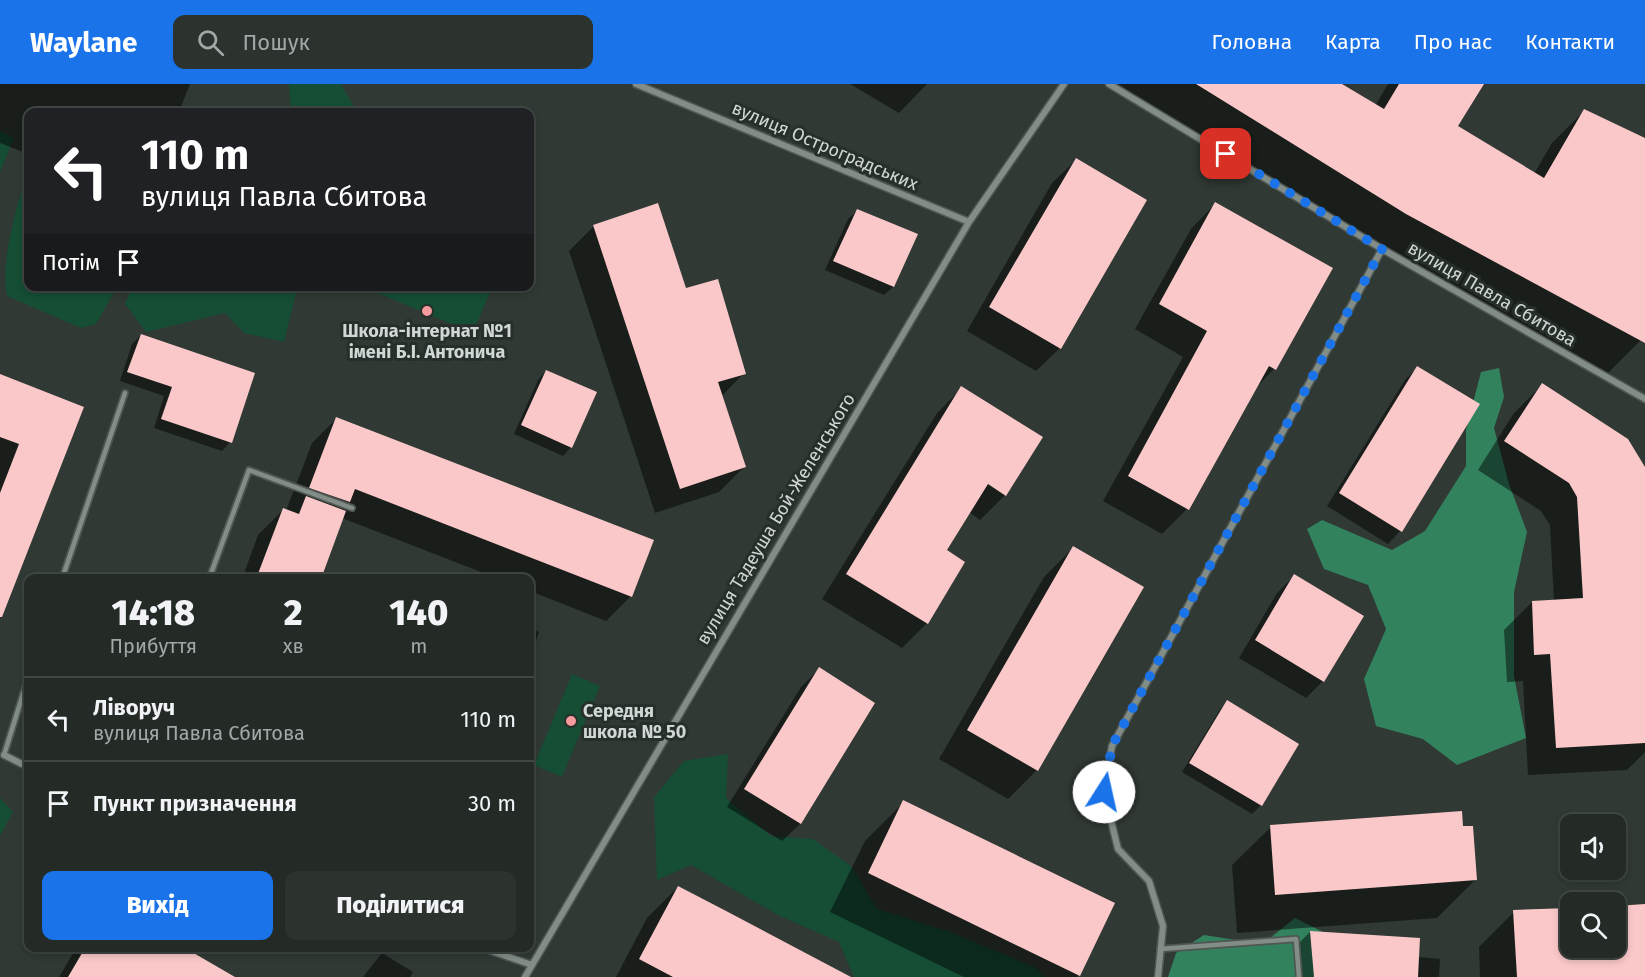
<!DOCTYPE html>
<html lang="uk">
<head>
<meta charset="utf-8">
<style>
  :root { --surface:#242b27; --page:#2c332f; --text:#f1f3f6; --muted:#a3a7a7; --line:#414744; --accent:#1a73e8 }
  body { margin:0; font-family:"Fira Sans",sans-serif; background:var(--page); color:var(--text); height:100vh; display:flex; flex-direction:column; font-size:22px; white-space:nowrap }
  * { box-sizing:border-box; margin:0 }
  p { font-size:20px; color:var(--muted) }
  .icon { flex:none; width:33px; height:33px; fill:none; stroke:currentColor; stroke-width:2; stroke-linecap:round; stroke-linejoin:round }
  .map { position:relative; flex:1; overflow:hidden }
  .side { position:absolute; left:24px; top:490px; width:510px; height:378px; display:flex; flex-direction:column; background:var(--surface); border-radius:12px; box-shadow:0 3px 9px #0003,0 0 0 2px var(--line) }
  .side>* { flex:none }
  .hud { position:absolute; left:24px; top:24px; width:510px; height:183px; border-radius:12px; box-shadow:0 3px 9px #0003,0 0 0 2px var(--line); background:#202124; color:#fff; overflow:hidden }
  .fabs { position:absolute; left:1560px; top:730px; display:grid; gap:12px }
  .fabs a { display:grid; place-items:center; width:66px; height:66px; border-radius:12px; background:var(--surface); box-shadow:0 3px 9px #0003,0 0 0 2px var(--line); font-size:30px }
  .pin { position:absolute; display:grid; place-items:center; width:51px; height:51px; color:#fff; margin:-26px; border-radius:12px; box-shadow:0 3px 9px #0006 }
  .me { position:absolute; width:66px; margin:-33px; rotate:10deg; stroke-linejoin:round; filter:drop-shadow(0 0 4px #0008) }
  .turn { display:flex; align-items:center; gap:21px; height:126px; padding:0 18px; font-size:27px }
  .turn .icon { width:78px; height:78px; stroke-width:2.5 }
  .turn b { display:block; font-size:42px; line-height:51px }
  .then { display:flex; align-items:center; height:57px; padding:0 18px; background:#0003; gap:12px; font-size:22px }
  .eta { display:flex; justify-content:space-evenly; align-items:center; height:102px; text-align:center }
  .eta b { font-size:36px; font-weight:800; line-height:42px }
  .action { display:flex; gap:12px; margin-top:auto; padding:12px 18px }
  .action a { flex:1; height:69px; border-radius:12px; background:var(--accent); color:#fff; font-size:24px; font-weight:800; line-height:69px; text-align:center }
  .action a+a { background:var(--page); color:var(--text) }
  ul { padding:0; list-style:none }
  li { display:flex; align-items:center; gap:18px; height:84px; padding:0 18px; border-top:2px solid var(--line) }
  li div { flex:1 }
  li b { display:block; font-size:22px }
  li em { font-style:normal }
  header { display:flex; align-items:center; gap:36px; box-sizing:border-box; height:84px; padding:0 30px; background:var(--accent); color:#fff }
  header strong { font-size:28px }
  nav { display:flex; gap:33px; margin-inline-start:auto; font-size:21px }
  .search { width:420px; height:54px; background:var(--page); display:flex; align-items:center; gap:15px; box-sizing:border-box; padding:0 21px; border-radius:12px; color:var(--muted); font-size:22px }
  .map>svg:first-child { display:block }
  .green { fill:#154d35 }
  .forest { fill:#32825e }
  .shadow { fill:#0007 }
  .building { fill:#fac8c8 }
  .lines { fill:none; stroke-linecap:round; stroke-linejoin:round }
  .service-casing { stroke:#505753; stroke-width:8 }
  .minor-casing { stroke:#505753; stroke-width:9 }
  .service { stroke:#828d87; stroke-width:4.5 }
  .minor { stroke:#828d87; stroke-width:6 }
  .route { stroke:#1a73e8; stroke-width:10; stroke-dasharray:0 18 }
  .poi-dot { fill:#f59b9e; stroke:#272f2a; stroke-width:2 }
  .labels { text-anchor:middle; stroke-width:6; stroke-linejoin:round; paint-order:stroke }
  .street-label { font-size:18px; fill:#d1d7d4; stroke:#272f2a }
  .poi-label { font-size:18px; font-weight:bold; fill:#d1d7d4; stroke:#272f2a }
</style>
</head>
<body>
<header>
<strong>Waylane</strong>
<div class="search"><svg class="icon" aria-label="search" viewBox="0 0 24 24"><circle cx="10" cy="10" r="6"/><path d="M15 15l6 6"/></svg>Пошук</div>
<nav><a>Головна</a><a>Карта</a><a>Про нас</a><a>Контакти</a></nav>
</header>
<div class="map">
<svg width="1645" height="893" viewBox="0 0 1645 893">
  <rect width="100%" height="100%" fill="#303934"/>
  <path class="green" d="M289,0H341L357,28H291Z
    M0,47L14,54L0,88Z
    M28,89V202L117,203L96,240L81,244L7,212C0,182 16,120 28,89Z
    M292,203L297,205L284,258L244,249L225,229L146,248L125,220L132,203Z
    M363,203H492L473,249Z
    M572,590L600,602L562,693L534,681Z
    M728,670L726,714L771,752L813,755L851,782L877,825L950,848L1034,883L1045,893H854L839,858L778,831L691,781L657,796L654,713L684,677Z
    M0,714L13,728L0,752Z"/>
  <path class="forest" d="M1499,284L1504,313L1494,344L1509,400L1527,448L1514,508V592L1526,654L1457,681L1423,655L1376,642L1364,595L1386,545L1368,501L1324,485L1307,445L1322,436L1392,466L1425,447L1466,382V346L1481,288Z
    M1295,834L1325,849L1349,893H1168L1176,869L1204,851L1236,856L1270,854Z"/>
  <path class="shadow" d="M0,0H190L179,28H28V70L0,59Z
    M850,0H927L899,29Z
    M1112,0H1339L1375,22L1388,0H1482L1456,43L1534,90L1552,59L1585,26L1645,55V239L1640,257L1608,289L1373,162Z
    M1076,76L1060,264L1036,287L967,247L1052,99Z
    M1216,119L1274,285L1254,306L1187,425L1162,450L1103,417L1183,273L1135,245L1191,145Z
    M857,127L916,150L893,203L884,211L825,186L848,135Z
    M594,142L685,206L744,289L721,313L744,383L719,408L655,429L569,167Z
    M141,251L253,290L230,358L222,367L154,344L164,312L120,297L132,260Z
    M1418,283L1478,321L1400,447L1388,460L1327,422L1405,296Z
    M546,287L571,363L563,372L514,350L538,296Z
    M0,298L82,323L0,535Z
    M1542,301L1645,386V668L1627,686L1528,691L1523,597L1507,598L1504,546L1532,518L1554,517L1550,441L1541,427L1478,386L1514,329Z
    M962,304L1005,411L980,436L969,428L945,467L963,479L927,539L902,564L822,515L937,329Z
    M337,334L631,512L606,537L530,507V495H499L342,434L319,495H242L258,451L283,426L286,427L312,359Z
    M1073,464L1037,686L1008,715L939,675L1044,493Z
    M1294,492L1323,597L1306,614L1239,574L1277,509Z
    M530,544L539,548L530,574Z
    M819,585L873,619L800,740L782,757L727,723L801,603Z
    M1227,618L1297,660L1261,721L1252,730L1182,688L1219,627Z
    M904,718L1113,820L1077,893H964L830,828L865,757Z
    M1271,743L1475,796L1437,834L1237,849L1232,781Z
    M678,803L819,893H616L647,834Z
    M1645,822V893H1480L1479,863L1514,828L1570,825V864H1616V823Z
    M1310,848L1418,873L1440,875L1439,893H1300L1297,861Z
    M76,864H182L232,893H59Z
    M382,869L413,888L410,893H363Z"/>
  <path class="building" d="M1196,0H1342L1384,25L1399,0H1484L1458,42L1544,94L1584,25L1645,54V259L1406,130Z
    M1076,74L1147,116L1061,265L989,223Z
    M1215,118L1333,184L1276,286L1269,282L1189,426L1128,392L1207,247L1159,220Z
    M658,119L686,204L718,195L746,290L718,298L746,383L680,405L593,141Z
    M857,125L918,150L894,203L833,177Z
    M141,250L255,289L232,359L161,335L172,303L127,288Z
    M1417,282L1480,320L1402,448L1339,409Z
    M546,286L597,308L572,364L521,341Z
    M0,290L84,323L2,533H0V409L19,360L0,353Z
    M1542,299L1628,355L1645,383V659L1556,664L1550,570L1534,571L1532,517L1583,514L1577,413L1569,399L1504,357Z
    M961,302L1043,353L1006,412L988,400L947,466L965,478L928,540L846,490Z
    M336,333L654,456L632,513L355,405L350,418L309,404Z
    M306,412L346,427L321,495H256L283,424L299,430Z
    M1073,462L1144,503L1038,687L967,646Z
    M1294,490L1364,532L1324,598L1255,556Z
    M819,583L875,619L801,740L744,705Z
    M1227,616L1299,660L1262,722L1189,679Z
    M903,716L1115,819L1080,892L868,789Z
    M1462,727L1463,742H1473L1477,796L1275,811L1270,741Z
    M678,802L728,828L851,893H673L639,875Z
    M1645,820V893H1517L1513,826L1570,824V864H1616V822Z
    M1310,847L1420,854L1418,893H1314Z
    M85,864H185L235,893H68Z"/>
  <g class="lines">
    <defs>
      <path id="service" d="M62,495L125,309
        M209,495L249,386L352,424
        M4,671L28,594
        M1160,865L1296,855L1299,893"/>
      <path id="minor" d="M636,0L969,138
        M1109,0L1382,165L1645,315
        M4,671L28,683
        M483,864L532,881
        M525,893L969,138L1064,0
        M1158,893L1163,842L1149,797L1118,765L1104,708L1112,662L1382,165"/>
    </defs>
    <use href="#service" class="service-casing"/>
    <use href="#minor" class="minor-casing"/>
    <use href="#service" class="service"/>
    <use href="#minor" class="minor"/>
  </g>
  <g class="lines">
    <path class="route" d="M1104,708L1112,662L1382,165L1226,70"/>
  </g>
  <g class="poi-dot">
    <circle cx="427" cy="227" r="6"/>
    <circle cx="571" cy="637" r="6"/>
  </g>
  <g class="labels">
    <g class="street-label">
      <text transform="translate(825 62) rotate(23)" y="6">вулиця Остроградських</text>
      <text transform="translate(1492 210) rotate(30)" y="6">вулиця Павла Сбитова</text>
      <text transform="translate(776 435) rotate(-59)" y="6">вулиця Тадеуша Бой-Желенського</text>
    </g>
    <g class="poi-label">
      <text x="427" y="253">Школа-інтернат №1<tspan x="427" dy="21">імені Б.І. Антонича</tspan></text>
      <text x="583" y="633" text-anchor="start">Середня<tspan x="583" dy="21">школа № 50</tspan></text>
    </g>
  </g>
</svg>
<div class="fabs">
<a><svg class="icon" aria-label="sound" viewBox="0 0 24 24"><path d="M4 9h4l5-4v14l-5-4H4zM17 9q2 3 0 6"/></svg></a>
<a><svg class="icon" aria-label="search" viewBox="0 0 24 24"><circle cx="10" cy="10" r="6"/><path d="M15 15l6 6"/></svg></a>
</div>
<div class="pin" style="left:1226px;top:70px;background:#d93025"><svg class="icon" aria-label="arrive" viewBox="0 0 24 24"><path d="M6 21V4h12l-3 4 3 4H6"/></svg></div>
<svg class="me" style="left:1104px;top:708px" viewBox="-20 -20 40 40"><circle r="19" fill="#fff"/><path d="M0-13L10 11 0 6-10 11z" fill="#1a73e8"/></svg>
<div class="hud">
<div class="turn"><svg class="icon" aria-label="left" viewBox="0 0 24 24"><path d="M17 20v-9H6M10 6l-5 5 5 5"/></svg><div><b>110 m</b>вулиця Павла Сбитова</div></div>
<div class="then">Потім<svg class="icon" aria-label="arrive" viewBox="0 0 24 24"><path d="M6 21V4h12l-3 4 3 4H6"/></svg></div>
</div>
<section class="side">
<div class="eta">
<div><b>14:18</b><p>Прибуття</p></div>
<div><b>2</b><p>хв</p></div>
<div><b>140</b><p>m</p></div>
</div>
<ul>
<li><svg class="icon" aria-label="left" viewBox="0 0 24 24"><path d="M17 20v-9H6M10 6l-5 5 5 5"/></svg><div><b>Ліворуч</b><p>вулиця Павла Сбитова</p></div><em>110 m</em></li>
<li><svg class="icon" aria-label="arrive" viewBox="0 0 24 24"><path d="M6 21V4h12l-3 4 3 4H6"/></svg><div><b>Пункт призначення</b></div><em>30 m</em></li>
</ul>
<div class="action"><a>Вихід</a><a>Поділитися</a></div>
</section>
</div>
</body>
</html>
